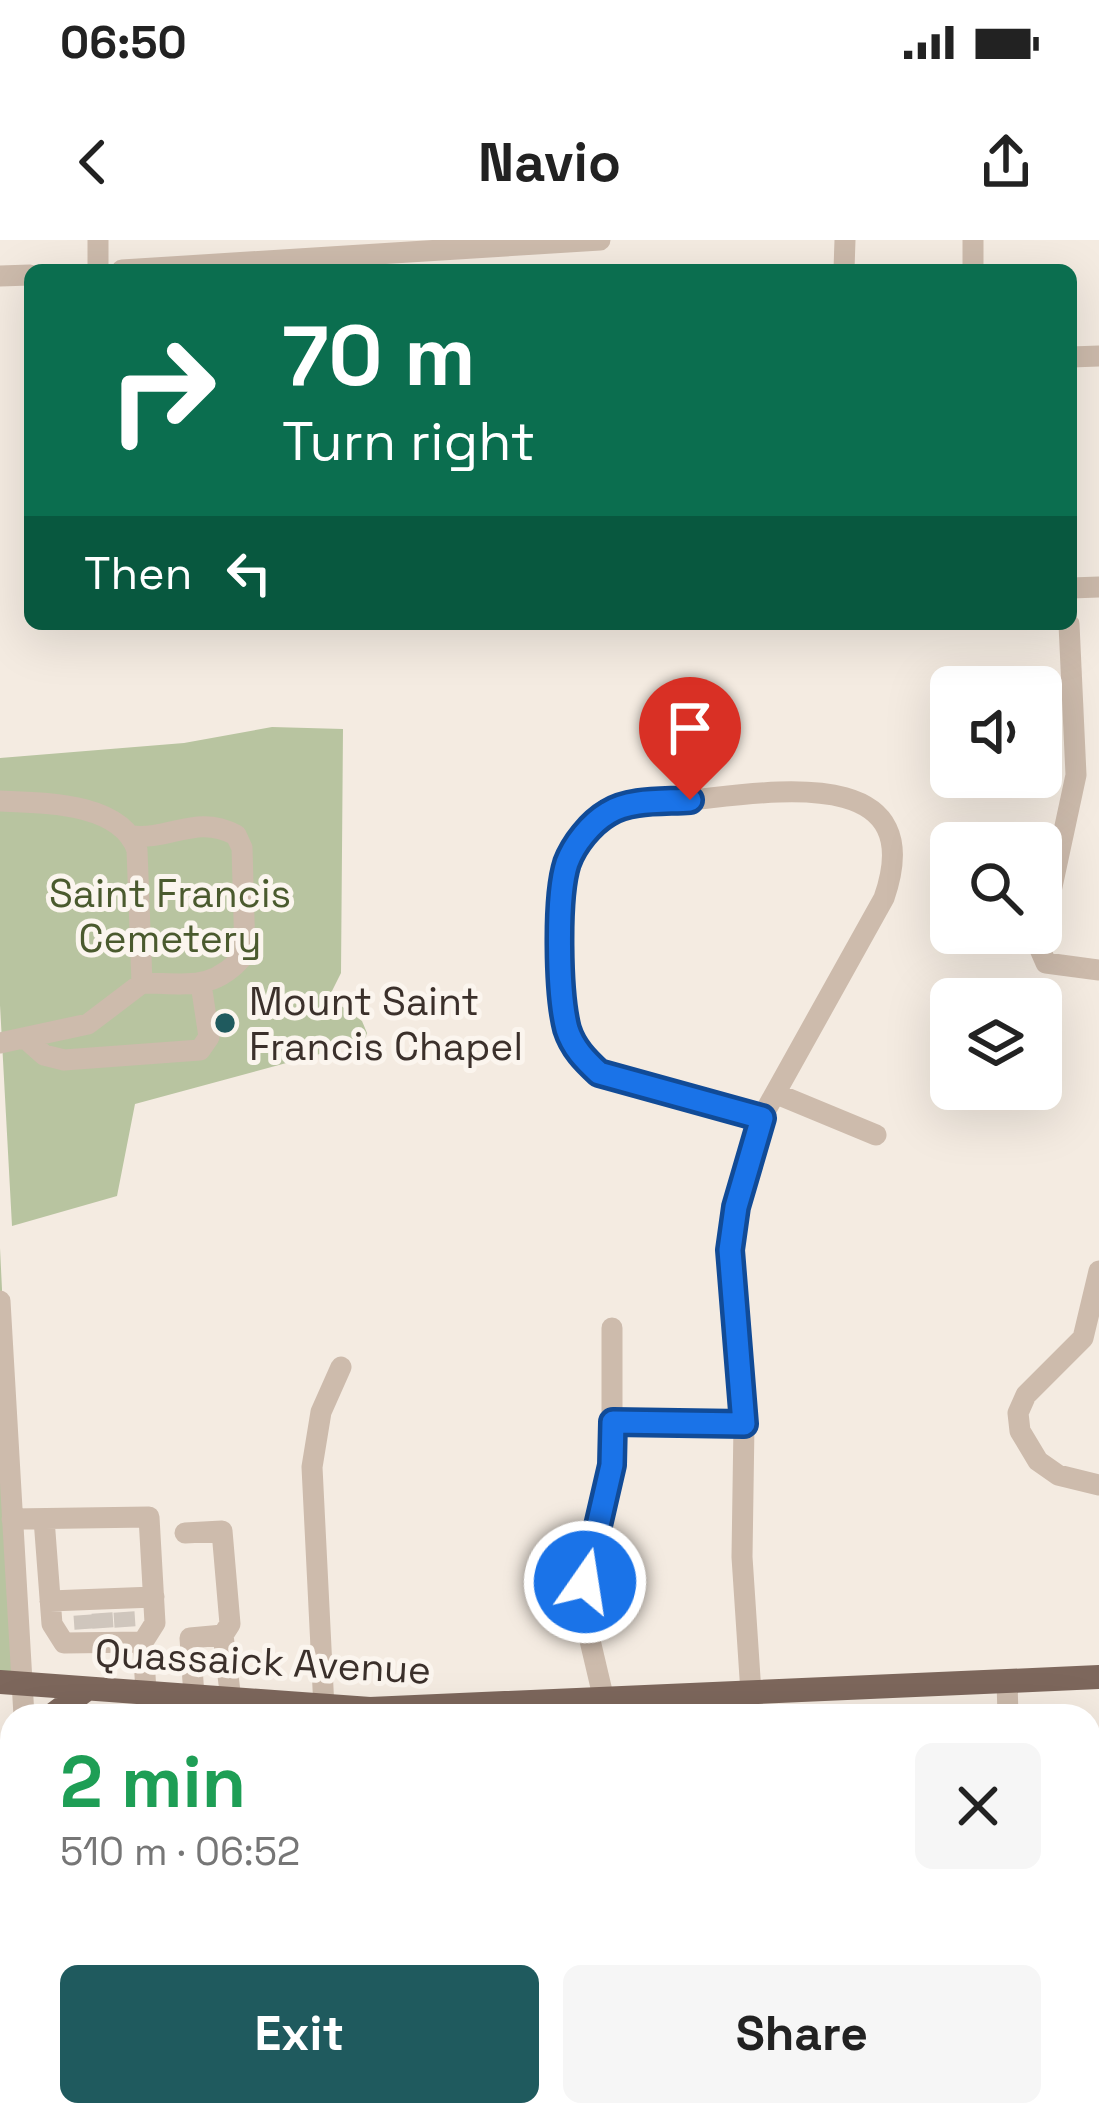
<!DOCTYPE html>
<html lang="en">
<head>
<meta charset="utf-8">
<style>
  :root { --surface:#fff; --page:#f6f6f6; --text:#222; --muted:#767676; --accent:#1f5a5e }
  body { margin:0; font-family:"Space Grotesk",sans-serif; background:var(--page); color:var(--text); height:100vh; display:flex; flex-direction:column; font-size:45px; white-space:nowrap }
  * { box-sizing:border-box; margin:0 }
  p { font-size:39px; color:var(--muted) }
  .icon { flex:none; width:66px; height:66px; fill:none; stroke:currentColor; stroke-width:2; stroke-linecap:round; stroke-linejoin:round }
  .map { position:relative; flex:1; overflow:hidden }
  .sheet { position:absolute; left:0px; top:1464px; width:1101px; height:423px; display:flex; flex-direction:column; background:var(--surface); border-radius:36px 36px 0 0; box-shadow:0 12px 48px #0002 }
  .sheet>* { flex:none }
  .banner { position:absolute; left:24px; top:24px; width:1053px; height:366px; border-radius:18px; box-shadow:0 12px 48px #0002; background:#0b6e4f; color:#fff; overflow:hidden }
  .controls { position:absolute; left:930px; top:426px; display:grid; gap:24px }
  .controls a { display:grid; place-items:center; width:132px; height:132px; border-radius:18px; background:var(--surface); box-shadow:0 12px 48px #0002; font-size:60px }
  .pin { position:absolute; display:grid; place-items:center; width:102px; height:102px; color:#fff; margin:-123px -51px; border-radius:50% 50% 50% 0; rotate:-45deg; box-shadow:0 0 12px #0007 }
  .pin .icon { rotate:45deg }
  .me { position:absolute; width:132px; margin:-66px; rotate:13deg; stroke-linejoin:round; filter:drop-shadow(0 0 9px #0008) }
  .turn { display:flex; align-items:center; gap:42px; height:252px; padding:0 60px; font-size:54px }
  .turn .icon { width:156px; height:156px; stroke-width:2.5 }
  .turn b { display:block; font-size:84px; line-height:102px }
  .then { display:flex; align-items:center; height:114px; padding:0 60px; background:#0003; gap:24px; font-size:45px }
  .round { display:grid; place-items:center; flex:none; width:126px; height:126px; border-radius:18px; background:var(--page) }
  .headline { display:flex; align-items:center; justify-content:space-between; height:204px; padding:0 60px }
  h1 { font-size:72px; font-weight:700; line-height:90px; color:#1e9e55 }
  .button { display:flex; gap:24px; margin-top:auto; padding:24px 60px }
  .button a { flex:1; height:138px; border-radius:18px; background:var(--accent); color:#fff; font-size:48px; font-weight:700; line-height:138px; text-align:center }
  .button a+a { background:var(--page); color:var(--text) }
  .status { display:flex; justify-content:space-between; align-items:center; height:84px; padding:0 60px; background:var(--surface); direction:ltr }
  .status svg { height:33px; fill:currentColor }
  header { display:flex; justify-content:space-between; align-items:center; height:156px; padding:0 60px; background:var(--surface); font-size:54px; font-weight:700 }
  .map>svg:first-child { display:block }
  .green { fill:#b8c4a0 }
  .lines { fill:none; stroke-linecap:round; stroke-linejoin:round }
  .minor-tunnel { stroke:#cfc6bd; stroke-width:21; stroke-dasharray:21 10; stroke-linecap:butt }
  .minor { stroke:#cdbbac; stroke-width:21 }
  .major { stroke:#7d675c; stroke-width:24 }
  .route-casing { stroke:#114b97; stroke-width:30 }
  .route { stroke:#1a73e8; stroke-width:21 }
  .poi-dot { fill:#1f5a5e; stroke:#fbf5ee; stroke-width:4.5 }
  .labels { text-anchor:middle; stroke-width:10; stroke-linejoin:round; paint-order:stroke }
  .park-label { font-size:39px; fill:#4a5a2e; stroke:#fbf5ee }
  .poi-label { font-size:39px; fill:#3b302b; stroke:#fbf5ee; text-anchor:start }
  .street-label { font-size:39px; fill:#3b302b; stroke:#fbf5ee }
</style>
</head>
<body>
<div class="status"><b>06:50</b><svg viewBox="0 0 49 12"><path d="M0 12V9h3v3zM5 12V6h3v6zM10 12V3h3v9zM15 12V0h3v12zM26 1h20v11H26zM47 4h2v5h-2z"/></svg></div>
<header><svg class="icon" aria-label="back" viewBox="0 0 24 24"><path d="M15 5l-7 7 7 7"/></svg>Navio<svg class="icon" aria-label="share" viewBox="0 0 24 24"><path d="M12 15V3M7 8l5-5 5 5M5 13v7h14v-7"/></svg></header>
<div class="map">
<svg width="1099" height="1886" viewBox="0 0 1099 1886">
  <rect width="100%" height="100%" fill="#f4ebe1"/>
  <path class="green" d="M272,487L343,489L341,733L329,757L362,781L367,793L364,802L135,864L117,956L12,986L0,765V518L184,503Z
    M0,1008L21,1443L0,1442Z"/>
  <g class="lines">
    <path class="minor-tunnel" d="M124,1372L125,1387
      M102,1373L103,1388
      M84,1375L85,1389"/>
    <path class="minor" d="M98,0V30
      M973,0V30
      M122,30L600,0
      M844,30L845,0
      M0,36L30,35
      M1071,117L1099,116
      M1071,348L1099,347
      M1069,384L1076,535L1039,707L1046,723L1099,730
      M0,561C43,563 121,562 137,610L142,743L88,784L0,803
      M132,596C172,600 196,574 236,595L242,608L245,714C214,752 186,743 142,743
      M26,799L44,815L64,820L200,810L209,797L201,744
      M777,854L876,895
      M1099,1031L1083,1098L1026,1155L1018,1173L1020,1191L1038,1221L1058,1235L1099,1245
      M0,1061L24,1476
      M612,1182L744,1184
      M12,1279L149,1277L155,1383L143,1402L146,1452
      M44,1279L52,1384L64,1403L143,1402
      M185,1293L222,1291L230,1384L223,1395
      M50,1361L154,1357
      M1007,1441L1008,1476
      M751,1453L742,1317L744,1184L730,1010L736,967L762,877L599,833C585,820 572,808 567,789C558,754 555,655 567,622C577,596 601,575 626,566C648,563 670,562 691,560C770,552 931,523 884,658L762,877
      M736,1454L742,1476
      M194,1456L190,1398L223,1395L231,1460
      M604,1460L588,1392L585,1342L612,1225V1088
      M324,1468L312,1227L321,1172L341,1127
      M0,1645L12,1644
      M0,1752L7,1886
      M48,1875V1886
      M525,1875L526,1886
      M1021,1875L1022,1886
      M317,1886V1875"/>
    <path class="major" d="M0,1442L370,1469L1099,1437
      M51,1476L87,1449"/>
  </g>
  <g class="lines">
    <defs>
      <path id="route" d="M585,1342L612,1225L613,1182L744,1184L730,1010L736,967L762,878L599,833C585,820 573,808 567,789C558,754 556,657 567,623C574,604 591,583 608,573C630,559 665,562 690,560"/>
    </defs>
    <use href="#route" class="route-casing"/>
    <use href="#route" class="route"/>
  </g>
  <circle class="poi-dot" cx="225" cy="783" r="12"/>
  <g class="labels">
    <g class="park-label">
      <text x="170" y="667">Saint Francis<tspan x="170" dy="45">Cemetery</tspan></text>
    </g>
    <g class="poi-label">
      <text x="249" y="775">Mount Saint<tspan x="249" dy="45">Francis Chapel</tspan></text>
    </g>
    <g class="street-label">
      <text transform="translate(263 1421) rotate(3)" y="14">Quassaick Avenue</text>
    </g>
  </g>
</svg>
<div class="controls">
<a><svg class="icon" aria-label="sound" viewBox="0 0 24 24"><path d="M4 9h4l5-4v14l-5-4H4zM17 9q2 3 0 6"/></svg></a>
<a><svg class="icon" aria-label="search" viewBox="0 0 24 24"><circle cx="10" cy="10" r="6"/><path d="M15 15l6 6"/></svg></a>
<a><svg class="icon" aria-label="layers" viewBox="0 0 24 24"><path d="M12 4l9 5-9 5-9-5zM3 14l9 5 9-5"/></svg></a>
</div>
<div class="pin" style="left:690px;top:560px;background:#d93025"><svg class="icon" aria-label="arrive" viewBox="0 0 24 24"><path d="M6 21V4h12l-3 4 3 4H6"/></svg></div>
<svg class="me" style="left:585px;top:1342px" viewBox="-20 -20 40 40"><circle r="17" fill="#1a73e8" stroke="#fff" stroke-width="3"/><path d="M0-11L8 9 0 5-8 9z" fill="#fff"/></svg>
<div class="banner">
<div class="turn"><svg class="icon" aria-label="right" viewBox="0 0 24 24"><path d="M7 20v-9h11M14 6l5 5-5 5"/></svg><div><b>70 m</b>Turn right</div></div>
<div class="then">Then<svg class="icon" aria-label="left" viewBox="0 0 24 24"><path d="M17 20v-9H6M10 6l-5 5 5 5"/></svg></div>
</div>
<section class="sheet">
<div class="headline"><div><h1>2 min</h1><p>510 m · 06:52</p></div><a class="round"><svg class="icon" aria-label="close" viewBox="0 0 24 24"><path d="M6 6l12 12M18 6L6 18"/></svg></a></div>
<div class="button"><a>Exit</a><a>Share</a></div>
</section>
</div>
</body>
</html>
